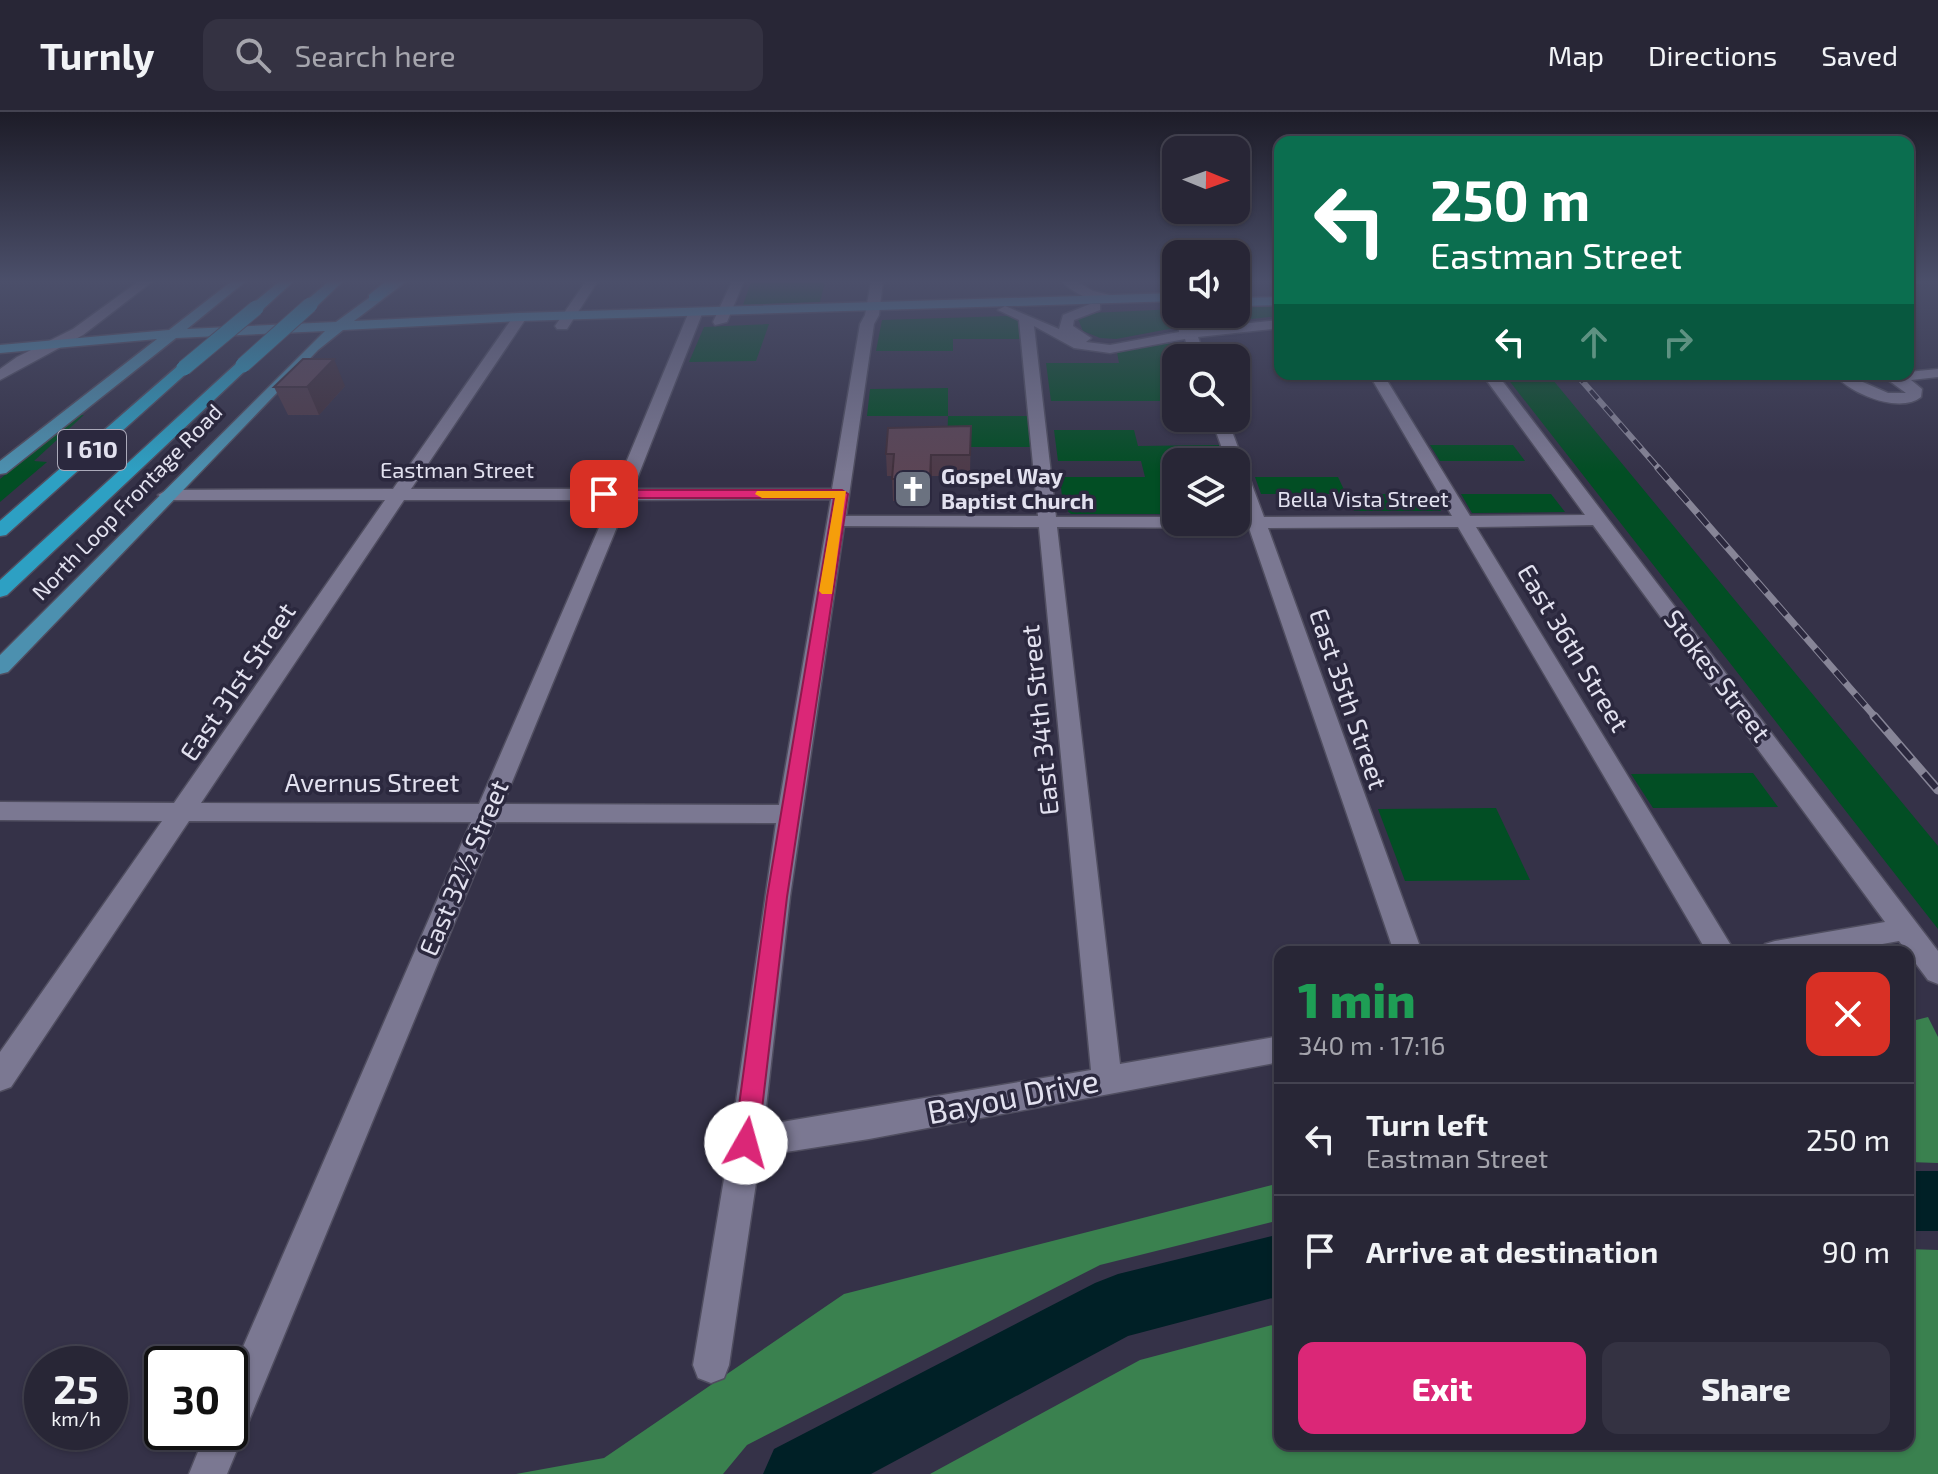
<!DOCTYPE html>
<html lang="en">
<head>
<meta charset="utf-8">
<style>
  :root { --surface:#282636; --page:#343242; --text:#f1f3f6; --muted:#a5a5ad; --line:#444351; --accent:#db2777 }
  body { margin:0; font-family:"Exo 2",sans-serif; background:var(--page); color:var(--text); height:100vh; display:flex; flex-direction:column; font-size:30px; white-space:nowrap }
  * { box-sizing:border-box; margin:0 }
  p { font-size:26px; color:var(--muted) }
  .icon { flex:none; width:44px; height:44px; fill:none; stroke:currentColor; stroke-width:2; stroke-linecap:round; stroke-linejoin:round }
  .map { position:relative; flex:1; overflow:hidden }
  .side { position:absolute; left:1274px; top:834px; width:640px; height:504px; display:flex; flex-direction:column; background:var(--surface); border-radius:16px; box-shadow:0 2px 6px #0004,0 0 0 2px var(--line) }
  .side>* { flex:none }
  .banner { position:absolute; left:1274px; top:24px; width:640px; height:244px; border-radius:16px; box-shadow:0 2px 6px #0004,0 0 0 2px var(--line); background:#0b6e4f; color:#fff; overflow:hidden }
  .needle { width:52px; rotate:91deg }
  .controls { position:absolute; left:1162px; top:24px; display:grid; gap:16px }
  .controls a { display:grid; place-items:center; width:88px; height:88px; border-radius:16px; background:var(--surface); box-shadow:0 2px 6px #0004,0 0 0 2px var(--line); font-size:40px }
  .speed { position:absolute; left:24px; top:1234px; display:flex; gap:16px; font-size:40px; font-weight:700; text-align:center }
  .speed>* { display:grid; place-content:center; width:104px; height:104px; border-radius:50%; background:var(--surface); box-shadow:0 2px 6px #0004,0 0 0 2px var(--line); line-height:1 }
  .speed small { font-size:20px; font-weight:400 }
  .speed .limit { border:4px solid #111; border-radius:12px; background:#fff; color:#111 }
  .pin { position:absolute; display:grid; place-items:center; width:68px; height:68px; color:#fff; margin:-34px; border-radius:16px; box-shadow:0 4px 12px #0006 }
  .me { position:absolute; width:88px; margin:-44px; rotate:7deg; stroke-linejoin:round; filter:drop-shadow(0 0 6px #0008) }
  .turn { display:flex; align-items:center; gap:28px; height:168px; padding:0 24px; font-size:36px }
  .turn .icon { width:104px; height:104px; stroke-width:2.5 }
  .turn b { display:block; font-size:56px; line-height:68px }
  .lanes { display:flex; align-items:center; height:76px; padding:0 24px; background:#0003; justify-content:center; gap:40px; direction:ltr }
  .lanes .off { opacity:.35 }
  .round { display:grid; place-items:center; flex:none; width:84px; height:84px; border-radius:16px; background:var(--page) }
  .headline { display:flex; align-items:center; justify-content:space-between; height:136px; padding:0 24px }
  h1 { font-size:48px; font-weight:800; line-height:60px; color:#1e9e55 }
  .action { display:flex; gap:16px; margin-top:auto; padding:16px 24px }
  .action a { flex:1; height:92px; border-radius:16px; background:var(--accent); color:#fff; font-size:32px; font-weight:800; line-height:92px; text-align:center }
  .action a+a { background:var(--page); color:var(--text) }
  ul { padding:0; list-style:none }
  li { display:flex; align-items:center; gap:24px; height:112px; padding:0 24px; border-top:2px solid var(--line) }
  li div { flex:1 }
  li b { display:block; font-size:30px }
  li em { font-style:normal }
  header { display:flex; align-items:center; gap:48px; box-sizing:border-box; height:112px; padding:0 40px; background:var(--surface); border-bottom:2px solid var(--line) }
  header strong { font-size:38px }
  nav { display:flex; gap:44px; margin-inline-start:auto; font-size:28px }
  .search { width:560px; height:72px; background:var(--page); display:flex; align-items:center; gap:20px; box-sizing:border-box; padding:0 28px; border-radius:16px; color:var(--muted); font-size:30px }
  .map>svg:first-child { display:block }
  .green { fill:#024e24 }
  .forest { fill:#3a814f }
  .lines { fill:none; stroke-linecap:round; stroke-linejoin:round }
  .river { fill:#002026; fill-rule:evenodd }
  .minor-casing { stroke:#504e60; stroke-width:3 }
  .major-casing { stroke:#504e60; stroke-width:3 }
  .highway-casing { stroke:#504e60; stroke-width:3 }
  .minor { fill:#7b7892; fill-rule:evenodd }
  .major { fill:#4c90af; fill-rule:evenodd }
  .highway { fill:#2da0c3; fill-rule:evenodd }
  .rail-far2-casing { stroke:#878597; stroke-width:6 }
  .rail-far1-casing { stroke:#878597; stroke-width:7 }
  .rail-casing { stroke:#878597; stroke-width:9 }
  .rail-far2 { stroke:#2b283e; stroke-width:4; stroke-dasharray:11; stroke-linecap:butt }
  .rail-far1 { stroke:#2b283e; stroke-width:5; stroke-dasharray:15; stroke-linecap:butt }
  .rail { stroke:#2b283e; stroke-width:6; stroke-dasharray:19; stroke-linecap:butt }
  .highway-bridge-casing { stroke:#504e60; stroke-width:17; stroke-linecap:butt }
  .highway-bridge { stroke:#2da0c3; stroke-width:15 }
  .wall { fill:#4e3b49 }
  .shaded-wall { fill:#40303c }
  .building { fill:#5b4555; stroke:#40303c; stroke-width:2 }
  .route { fill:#db2777; stroke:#8e194d; stroke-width:2 }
  .slow { fill:#f59e0b }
  .labels { text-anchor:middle; stroke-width:7; stroke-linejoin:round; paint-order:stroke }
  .far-street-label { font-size:22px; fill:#e2e1ef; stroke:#2b283e }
  .far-poi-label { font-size:22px; font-weight:bold; fill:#e2e1ef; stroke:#2b283e; text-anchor:start }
  .shield { fill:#2b283e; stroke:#abaaba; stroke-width:2 }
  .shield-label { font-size:24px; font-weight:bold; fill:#e2e1ef }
  .street-label { font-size:26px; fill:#e2e1ef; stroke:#2b283e }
  .near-street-label { font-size:32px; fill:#e2e1ef; stroke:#2b283e }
</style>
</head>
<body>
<header>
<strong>Turnly</strong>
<div class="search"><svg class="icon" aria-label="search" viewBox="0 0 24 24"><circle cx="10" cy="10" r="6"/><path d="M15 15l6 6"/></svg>Search here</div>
<nav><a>Map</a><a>Directions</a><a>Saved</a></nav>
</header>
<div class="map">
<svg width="1938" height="1362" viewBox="0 0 1938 1362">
  <rect width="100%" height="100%" fill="#353248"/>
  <path class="green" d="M751,170H825L820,190L743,193Z
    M1280,194V204L1185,214L1116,227L1100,226L1083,219L1078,207L1091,201L1176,197V202H1236V195Z
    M1008,204L1022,211L1023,227H953V239H876L882,208Z
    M769,212L756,249L689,250L704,215Z
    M1165,231L1184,234L1190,246H1176V289H1051L1046,251H1119L1117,240Z
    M1504,262H1548L1938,734V817Z
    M948,276V304H1029L1032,335H947L948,304H867L870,277Z
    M79,303H84L34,349L47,350L0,390V367Z
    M1054,318H1134L1138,334L1219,333L1225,350H1176V402H1071L1063,395L1060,365H1145L1141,349H1058Z
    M1430,333H1513L1525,349H1440Z
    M1255,365H1338L1346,382H1431L1441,399H1354L1346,382H1261Z
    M1461,382H1551L1565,400L1472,401Z
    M1753,661L1778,695L1653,696L1631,662Z
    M1496,696L1530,768L1405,769L1378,697Z"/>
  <path class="forest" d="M1928,905L1938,925V1051L1908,1050V910Z
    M1280,1071V1108L1100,1153L747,1333L723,1362H516L604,1346L844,1182Z
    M1908,1137L1938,1138V1362H930L1140,1248L1280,1211V1332H1908Z"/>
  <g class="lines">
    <path class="river" d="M1908,1059H1938V1119H1908Z
      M1280,1122V1184L1128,1224L871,1362H763L774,1337L1095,1171L1118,1162Z"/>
    <defs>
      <path id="minor" d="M139,169H153L83,223L0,268V257L17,245L73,217Z
        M586,169H598L567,217H557L555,214Z
        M732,169H744L727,210L715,213L713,210Z
        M871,169H883L879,203L874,212L846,404H1038L1019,208L998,198L1005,194L1059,217L1063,203L1090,192H1100V198L1074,208L1073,214L1091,226L1086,230L1110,233L1179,220V214L1184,213L1193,217L1280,208V216L1198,225L1205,246H1191L1185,227L1110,241L1074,236L1034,214L1056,405H1176V410H1236V405H1245L1236,378V350H1227L1211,306H1227L1264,405L1452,404L1369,262H1383L1470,404L1585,403L1482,262H1497L1938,839V872L1928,868L1899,829L1838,840H1761L1765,832L1775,829L1885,810L1593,413L1476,415L1735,840H1707L1458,415L1268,416L1422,840H1394L1249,416L1057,415L1120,952L1280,924V950L869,1027L760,1044L729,1253L724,1266L711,1271L698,1266L693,1253L730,1031L776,711L496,710L227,1362H189L206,1320H230V1265L471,710L189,709L11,975L0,979V940L162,709L0,708V690L174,691L385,388H167L158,383L167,378L393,377L515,202L520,201L527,205L411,377H615L688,202L695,198L702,202L633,377H832L860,212L865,203ZM831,387L779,693L503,692L628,388ZM404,388H611L479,692L201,691ZM844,414L1039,415L1091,958L764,1013L790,785Z
        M1061,169H1076L1093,179L1122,186C1105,198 1074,182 1061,169Z
        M1938,257V265L1911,268L1922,277L1921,285C1901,301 1858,284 1841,269L1849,264L1888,281H1906L1888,268V262Z"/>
      <path id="major" d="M232,169H246L187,217L336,210L392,169H407L354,209L520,201L1176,181V189L520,209L343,218L318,238L8,560L0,562V543L325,219L176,226L6,361L0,362V349L157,227L0,241V233L169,218Z
        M1908,169H1923L1908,173Z
        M1280,185V193L1236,194V186Z"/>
      <path id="highway" d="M280,169H294L261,199H251V193Z
        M329,169H343L315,196H305V190Z
        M386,169H400L379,189H369V183Z
        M243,249L250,253L248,256L7,483L0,485V468L238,250Z
        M184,252L191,256L189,259L6,423L0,424V409L179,253Z"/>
    </defs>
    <use href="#minor" class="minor-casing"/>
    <use href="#major" class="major-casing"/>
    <use href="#highway" class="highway-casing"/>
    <use href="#minor" class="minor"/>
    <use href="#major" class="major"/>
    <use href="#highway" class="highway"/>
    <defs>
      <path id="rail-far2" d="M1576,262L1660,358"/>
      <path id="rail-far1" d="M1658,356L1876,606"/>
      <path id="rail" d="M1874,604L1938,678"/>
    </defs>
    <use href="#rail-far2" class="rail-far2-casing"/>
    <use href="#rail-far1" class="rail-far1-casing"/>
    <use href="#rail" class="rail-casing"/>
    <use href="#rail-far2" class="rail-far2"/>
    <use href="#rail-far1" class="rail-far1"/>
    <use href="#rail" class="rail"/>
    <defs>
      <path id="highway-bridge" d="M243,253L310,193
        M184,256L256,196"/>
    </defs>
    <use href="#highway-bridge" class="highway-bridge-casing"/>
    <use href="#highway-bridge" class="highway-bridge"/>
  </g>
  <path class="wall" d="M345,274L319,303H288L274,275Z
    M971,314L970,364H932L931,390H923V394H899L898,389H893L892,364H887L886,342Z"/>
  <path class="shaded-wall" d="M334,247L345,274L319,303L307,275Z
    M931,343L932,364L931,390L930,368Z"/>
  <path class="building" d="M303,247H334L307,275H274Z
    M971,314L970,343H931L930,368H923L922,372H897L898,367H892L894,342H886L888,316Z"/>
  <linearGradient id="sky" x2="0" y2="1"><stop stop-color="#1d1c28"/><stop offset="0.47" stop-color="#4b4f6a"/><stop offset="1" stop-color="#4b4f6a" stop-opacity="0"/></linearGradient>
  <rect width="1938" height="360" fill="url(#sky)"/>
  <path class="route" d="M842,378L848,382L787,785L758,1031L754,1039L746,1043L737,1039L734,1031L767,785L834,386H604L598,382L604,378Z"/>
  <path class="slow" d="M757,379H846L832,482H822L819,479L835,386H762L755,382Z"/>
  <defs>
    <symbol id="church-square" viewBox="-11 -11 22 22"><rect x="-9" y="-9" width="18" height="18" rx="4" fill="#6b7280" stroke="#2b283e"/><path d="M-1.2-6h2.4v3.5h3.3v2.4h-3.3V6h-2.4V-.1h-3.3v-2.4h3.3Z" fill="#fff"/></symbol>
  </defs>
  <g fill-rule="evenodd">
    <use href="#church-square" x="891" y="355" width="44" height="44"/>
  </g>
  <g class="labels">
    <g class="far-street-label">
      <text x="457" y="366">Eastman Street</text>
      <text x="1363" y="395">Bella Vista Street</text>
      <text transform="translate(127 390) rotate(-46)" y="8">North Loop Frontage Road</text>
    </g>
    <g class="far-poi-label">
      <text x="941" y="372">Gospel Way<tspan x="941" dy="25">Baptist Church</tspan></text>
    </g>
    <rect class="shield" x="58" y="318" width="68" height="40" rx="6"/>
    <g class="shield-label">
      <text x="92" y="346">I 610</text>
    </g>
    <g class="street-label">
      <text transform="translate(1573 536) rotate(59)" y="9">East 36th Street</text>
      <text transform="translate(1717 564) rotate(53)" y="9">Stokes Street</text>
      <text transform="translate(238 570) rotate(-56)" y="9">East 31st Street</text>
      <text transform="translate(1348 587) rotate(71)" y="9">East 35th Street</text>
      <text transform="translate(1040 608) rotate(-96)" y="9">East 34th Street</text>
      <text x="372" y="680">Avernus Street</text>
      <text transform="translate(464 756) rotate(-67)" y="9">East 32½ Street</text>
    </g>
    <g class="near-street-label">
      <text transform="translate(1013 985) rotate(-11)" y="11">Bayou Drive</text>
    </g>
  </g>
</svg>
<div class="controls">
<a><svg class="needle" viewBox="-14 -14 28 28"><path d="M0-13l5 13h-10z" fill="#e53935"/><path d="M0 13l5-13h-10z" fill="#a5a5ad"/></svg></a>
<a><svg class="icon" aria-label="sound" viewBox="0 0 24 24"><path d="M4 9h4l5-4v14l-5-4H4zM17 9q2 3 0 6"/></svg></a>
<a><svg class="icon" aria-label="search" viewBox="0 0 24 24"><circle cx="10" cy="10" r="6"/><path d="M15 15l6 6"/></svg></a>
<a><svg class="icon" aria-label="layers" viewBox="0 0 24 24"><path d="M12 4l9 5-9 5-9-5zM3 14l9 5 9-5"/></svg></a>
</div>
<div class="speed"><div>25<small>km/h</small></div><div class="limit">30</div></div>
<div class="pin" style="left:604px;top:382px;background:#d93025"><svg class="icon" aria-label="arrive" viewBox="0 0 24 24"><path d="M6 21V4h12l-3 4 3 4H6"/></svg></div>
<svg class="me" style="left:746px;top:1031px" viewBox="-20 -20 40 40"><circle r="19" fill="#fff"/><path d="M0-13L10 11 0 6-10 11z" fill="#db2777"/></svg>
<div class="banner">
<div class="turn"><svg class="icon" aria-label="left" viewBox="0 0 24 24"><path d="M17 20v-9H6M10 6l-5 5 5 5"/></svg><div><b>250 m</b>Eastman Street</div></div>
<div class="lanes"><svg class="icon" aria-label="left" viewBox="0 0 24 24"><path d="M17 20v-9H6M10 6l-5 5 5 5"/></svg><svg class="icon off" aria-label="ahead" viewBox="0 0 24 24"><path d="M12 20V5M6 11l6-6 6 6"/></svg><svg class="icon off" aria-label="right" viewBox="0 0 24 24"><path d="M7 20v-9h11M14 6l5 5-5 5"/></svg></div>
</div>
<section class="side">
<div class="headline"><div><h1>1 min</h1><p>340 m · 17:16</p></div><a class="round" style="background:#d93025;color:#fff"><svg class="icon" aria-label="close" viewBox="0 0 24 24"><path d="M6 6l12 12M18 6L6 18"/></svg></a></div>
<ul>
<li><svg class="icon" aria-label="left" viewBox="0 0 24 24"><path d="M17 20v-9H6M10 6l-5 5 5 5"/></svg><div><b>Turn left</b><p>Eastman Street</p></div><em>250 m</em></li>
<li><svg class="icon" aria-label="arrive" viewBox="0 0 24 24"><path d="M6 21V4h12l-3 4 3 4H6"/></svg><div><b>Arrive at destination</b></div><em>90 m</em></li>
</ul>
<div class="action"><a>Exit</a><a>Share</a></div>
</section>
</div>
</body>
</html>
